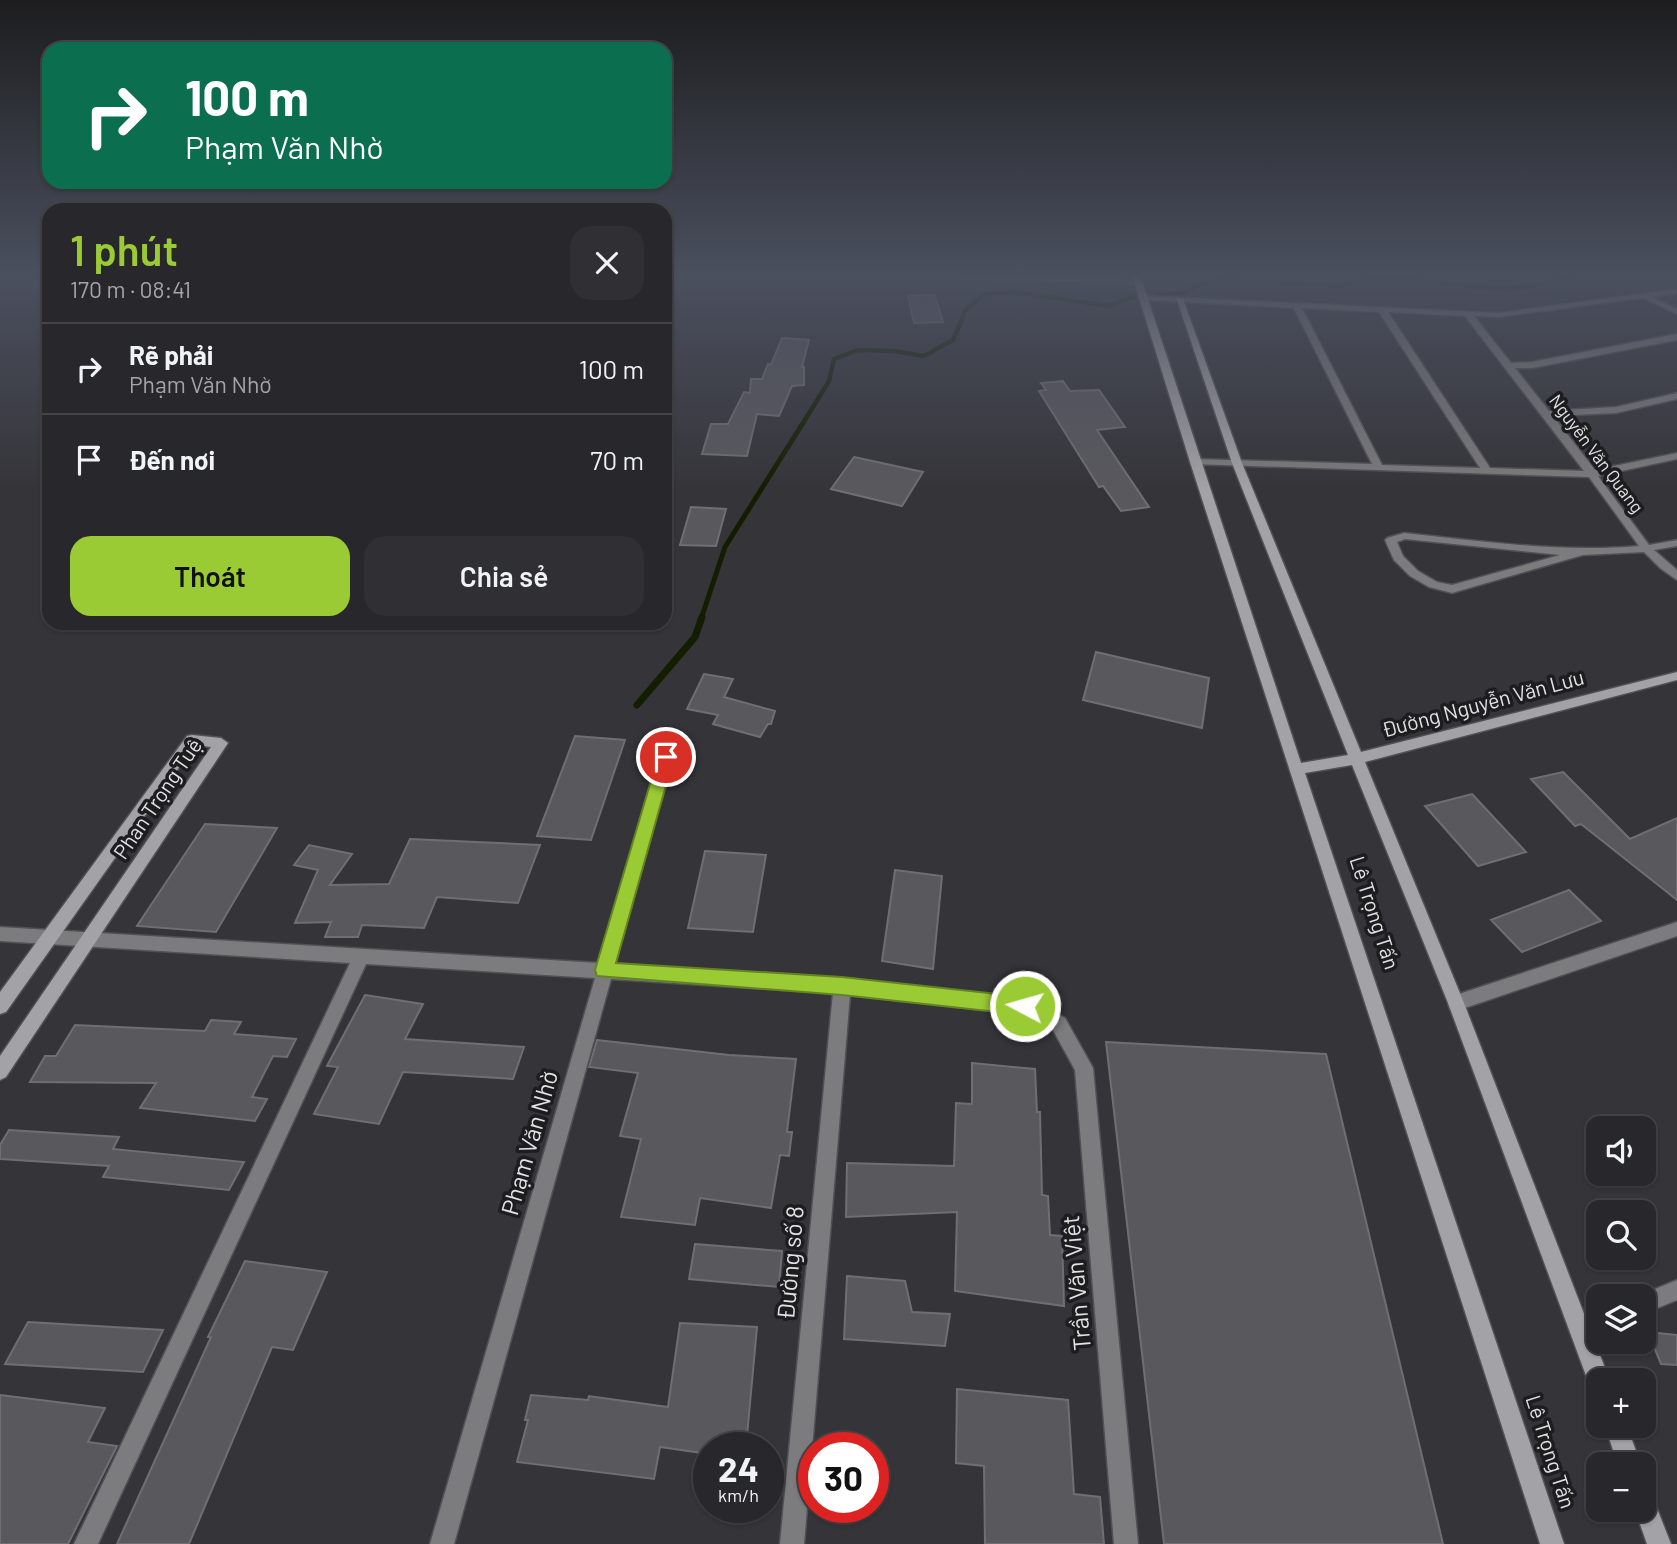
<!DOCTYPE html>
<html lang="vi">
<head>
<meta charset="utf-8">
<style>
  :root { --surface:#28272b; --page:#302f33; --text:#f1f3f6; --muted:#a5a5a9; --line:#444447; --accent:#9acb35 }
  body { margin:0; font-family:Barlow,sans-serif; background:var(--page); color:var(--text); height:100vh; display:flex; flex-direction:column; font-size:26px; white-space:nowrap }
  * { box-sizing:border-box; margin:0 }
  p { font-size:23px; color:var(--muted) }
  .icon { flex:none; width:38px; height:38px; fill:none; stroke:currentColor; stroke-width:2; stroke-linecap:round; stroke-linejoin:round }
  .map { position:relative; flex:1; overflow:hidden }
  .details { position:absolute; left:42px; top:203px; width:630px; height:427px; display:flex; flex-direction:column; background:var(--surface); border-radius:21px; box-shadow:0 2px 5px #0004,0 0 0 2px var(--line) }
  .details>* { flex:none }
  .top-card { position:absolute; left:42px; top:42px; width:630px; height:147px; border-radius:21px; box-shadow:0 2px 5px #0004,0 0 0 2px var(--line); background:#0b6e4f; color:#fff; overflow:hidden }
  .controls { position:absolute; left:1586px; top:1116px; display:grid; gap:14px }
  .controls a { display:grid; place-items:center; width:70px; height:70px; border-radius:14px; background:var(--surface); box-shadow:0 2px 5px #0004,0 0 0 2px var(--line); font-size:35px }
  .speed { position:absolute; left:693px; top:1432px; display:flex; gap:14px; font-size:35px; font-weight:700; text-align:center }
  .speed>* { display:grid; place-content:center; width:91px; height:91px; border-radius:50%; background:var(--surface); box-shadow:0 2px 5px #0004,0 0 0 2px var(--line); line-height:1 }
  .speed small { font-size:18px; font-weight:400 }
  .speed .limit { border:10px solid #d22; background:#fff; color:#111 }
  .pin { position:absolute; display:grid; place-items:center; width:60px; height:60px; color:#fff; margin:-30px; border:4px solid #fff; border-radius:50%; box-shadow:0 2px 7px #0007 }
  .me { position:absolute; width:77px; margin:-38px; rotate:276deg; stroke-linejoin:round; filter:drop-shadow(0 0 5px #0008) }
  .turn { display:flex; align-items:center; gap:24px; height:147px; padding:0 28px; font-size:32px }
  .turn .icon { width:91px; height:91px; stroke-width:2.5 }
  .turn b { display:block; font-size:49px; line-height:60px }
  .round { display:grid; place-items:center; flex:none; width:74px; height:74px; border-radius:21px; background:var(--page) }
  .summary { display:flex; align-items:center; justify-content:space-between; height:119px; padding:0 28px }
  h1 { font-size:42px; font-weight:600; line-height:52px; color:var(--accent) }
  .button { display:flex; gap:14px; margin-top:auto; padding:14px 28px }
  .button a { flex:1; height:80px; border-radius:21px; background:var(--accent); color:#111; font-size:28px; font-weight:600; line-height:80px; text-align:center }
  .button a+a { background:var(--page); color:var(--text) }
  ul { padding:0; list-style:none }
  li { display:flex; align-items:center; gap:21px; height:91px; padding:0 28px; border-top:2px solid var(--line) }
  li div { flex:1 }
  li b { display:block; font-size:26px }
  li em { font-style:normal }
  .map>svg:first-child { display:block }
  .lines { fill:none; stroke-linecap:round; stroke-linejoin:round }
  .stream-far2 { stroke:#131e00; stroke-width:4.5 }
  .stream-far1 { stroke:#131e00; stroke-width:5 }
  .stream { stroke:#131e00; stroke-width:7 }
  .building { fill:#59585d; stroke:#6f6e73; stroke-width:2 }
  .street-casing { stroke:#515054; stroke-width:3 }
  .secondary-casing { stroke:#515054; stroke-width:3 }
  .street { fill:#7c7b7d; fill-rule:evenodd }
  .secondary { fill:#a3a2a6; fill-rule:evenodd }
  .route { fill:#9acb35; stroke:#648422; stroke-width:2 }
  .labels { text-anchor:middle; stroke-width:7; stroke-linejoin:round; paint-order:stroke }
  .far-street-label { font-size:18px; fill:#e2e1e4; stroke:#1d1c1e }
  .street-label { font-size:21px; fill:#e2e1e4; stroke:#1d1c1e }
  .near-street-label { font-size:24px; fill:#e2e1e4; stroke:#1d1c1e }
</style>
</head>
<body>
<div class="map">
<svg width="1677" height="1544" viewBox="0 0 1677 1544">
  <rect width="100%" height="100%" fill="#353439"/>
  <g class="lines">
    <path class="stream-far2" d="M1156,295L1183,293L1200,284L1221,279L1339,286C1394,266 1448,288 1504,289C1531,289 1558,279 1584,275
      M800,428L829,381L834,359L858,350L894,351L924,356L953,340L966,310L985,294L1017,292L1108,306L1133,297"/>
    <path class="stream-far1" d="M701,619L725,547L801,426"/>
    <path class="stream" d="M637,705L695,637L702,617"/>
  </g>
  <path class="building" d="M935,295L943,322L914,323L908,296Z
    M782,338L809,340L802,367H804V385L792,386L779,416L757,414L747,456L702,454L711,424H728L744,392L750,393L751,379H762L768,364L771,365Z
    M1063,381L1070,391L1099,390L1125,427L1097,430L1149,507L1121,511L1103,486L1099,487L1039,391L1046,390L1041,383Z
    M854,457L923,472L902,506L831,489Z
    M691,507L726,509L716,546L680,545Z
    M1096,652L1209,678L1202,728L1083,700Z
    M704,674L733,679L724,697L775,711L771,724H768L760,737L713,724L718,715L687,709Z
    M575,736L625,740L591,840L537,836Z
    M1563,772L1630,839L1677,818V900L1581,824L1575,826L1531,779Z
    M1472,794L1526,852L1478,866L1425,806Z
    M205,824L277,828L216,932L137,926Z
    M410,839L540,845L518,903L437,897L424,928L362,925L358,937H325L331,922L295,923L318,870L294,865L309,845L352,854L330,885L389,884Z
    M705,851L766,855L753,932L688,928Z
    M895,870L942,876L933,969L882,961Z
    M1569,890L1601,921L1522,952L1491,920Z
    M365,995L423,1004L405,1039L524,1047L513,1079L403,1072L379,1124L314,1114L338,1067L327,1066Z
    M211,1020L241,1022L234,1034L296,1039L287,1057L273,1056L252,1097L267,1099L255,1121L140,1108L156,1083L30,1082L45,1056H56L75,1025L205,1031Z
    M597,1040L729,1055L796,1059L787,1132H792L789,1156L780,1155L771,1208L700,1198L695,1225L621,1217L641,1139L620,1136L638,1073L589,1067Z
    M1106,1042L1326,1054L1443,1544H1164Z
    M972,1063L1035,1069L1037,1112H1040L1042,1195L1048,1196L1050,1235L1062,1236L1064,1306L955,1291L957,1212L846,1217L847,1163L954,1166L956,1103L972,1104Z
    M9,1130L119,1137L113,1149L244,1162L229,1190L103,1177L109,1166L0,1159V1145Z
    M695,1244L782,1251L779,1287L689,1279Z
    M245,1261L327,1272L293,1350L272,1347L189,1544H117L211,1337H208Z
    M847,1276L905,1281L912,1312L950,1314L945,1346L844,1339Z
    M28,1322L163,1330L143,1372L5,1364Z
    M680,1323L757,1327L746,1447H709V1454L660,1447L654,1479L517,1462L528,1420H525L531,1395L588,1400L589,1396L668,1407Z
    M1648,1332L1677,1335V1365L1661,1364Z
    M957,1389L1068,1400L1074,1494L1100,1497L1104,1544H985L984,1466L956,1463Z
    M0,1395L105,1408L88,1442L117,1446L68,1544H0Z"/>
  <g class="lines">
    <defs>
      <path id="street" d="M918,275L1138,280L1142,282L1138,284L922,277Z
        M1677,289V293L1652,297L1677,309V314L1643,298L1498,317L1474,316L1511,363L1532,362L1677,334V340L1532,368H1515L1549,411L1616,407L1677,393V399L1616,413L1553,416L1595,470L1677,453V459L1598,476L1649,545L1677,540V546L1654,550L1677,570V580L1660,568L1644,552L1583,555L1452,593L1429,587L1410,576L1394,560L1385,540L1387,538L1404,533C1482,541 1560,553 1639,546L1589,477L1191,464L1190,462L1195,459L1372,464L1294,308L1146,300L1142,298L1146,296L1498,313ZM1302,308L1379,312L1480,468L1382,465ZM1388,312L1465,316L1584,471L1490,468ZM1405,539L1560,555L1452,585L1437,582L1418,571L1403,556L1397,542Z
        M666,752L673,757L615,964L842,978L1025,998L1065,1018L1093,1068L1138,1544H1114L1075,1070L1053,1030L1023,1014L850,995L804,1544H780L833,993L611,979L454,1544H430L595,978L366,964L98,1544H74L350,963L0,941V927L599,963L659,757Z
        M1677,922V936L1456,1011L1450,1009L1448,1003L1450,997L1456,995Z
        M1677,1280V1300L1643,1314V1297H1636Z
        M1598,1313V1334L1581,1341L1574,1337L1570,1330L1574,1323Z"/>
      <path id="secondary" d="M1132,275H1140L1301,763L1348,755L1232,463L1176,297L1183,299L1242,463L1361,752L1677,672V680L1365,762L1464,1003L1610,1381H1598V1391L1591,1389L1588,1381L1448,1003L1352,765L1305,773L1564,1544H1540L1190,462Z
        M192,735L221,738L228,743L6,1077L0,1080V1056L211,747L195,745L6,1012L0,1014V992L187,736Z
        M1605,1426H1627L1641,1465H1618Z
        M1643,1489L1651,1493L1671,1544H1647L1635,1510H1643Z"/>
    </defs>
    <use href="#street" class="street-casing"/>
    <use href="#secondary" class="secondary-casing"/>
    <use href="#street" class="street"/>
    <use href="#secondary" class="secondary"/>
  </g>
  <linearGradient id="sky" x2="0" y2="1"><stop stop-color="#1d1d1f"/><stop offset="0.56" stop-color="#4b505f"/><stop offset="1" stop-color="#4b505f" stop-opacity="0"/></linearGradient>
  <rect width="1677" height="491" fill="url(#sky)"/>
  <path class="route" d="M666,751L674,757L616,963L842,977L1025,997L1032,999L1035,1006L1032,1012L1025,1015L842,995L597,976L595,970L658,757Z"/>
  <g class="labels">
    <g class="far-street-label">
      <text transform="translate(1596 454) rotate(53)" y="6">Nguyễn Văn Quang</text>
    </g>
    <g class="street-label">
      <text transform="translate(1483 704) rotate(-15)" y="7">Đường Nguyễn Văn Lưu</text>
      <text transform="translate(158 799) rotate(-56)" y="7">Phan Trọng Tuệ</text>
      <text transform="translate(1374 913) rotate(72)" y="7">Lê Trọng Tấn</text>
      <text transform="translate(1550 1452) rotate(72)" y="7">Lê Trọng Tấn</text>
    </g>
    <g class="near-street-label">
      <text transform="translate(530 1143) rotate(-74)" y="8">Phạm Văn Nhờ</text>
      <text transform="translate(791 1263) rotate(-85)" y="8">Đường số 8</text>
      <text transform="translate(1077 1283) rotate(-95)" y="8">Trần Văn Việt</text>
    </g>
  </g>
</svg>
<div class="controls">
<a><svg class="icon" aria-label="sound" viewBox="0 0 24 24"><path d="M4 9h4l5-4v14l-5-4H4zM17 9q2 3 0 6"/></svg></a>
<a><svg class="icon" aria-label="search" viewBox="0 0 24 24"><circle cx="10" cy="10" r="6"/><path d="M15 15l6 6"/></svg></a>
<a><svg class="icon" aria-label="layers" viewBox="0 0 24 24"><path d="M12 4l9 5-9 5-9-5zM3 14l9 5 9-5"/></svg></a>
<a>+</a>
<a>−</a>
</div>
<div class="speed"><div>24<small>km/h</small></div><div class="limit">30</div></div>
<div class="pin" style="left:666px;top:757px;background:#d93025"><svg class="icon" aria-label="arrive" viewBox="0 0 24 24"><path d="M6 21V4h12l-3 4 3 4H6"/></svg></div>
<svg class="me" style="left:1025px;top:1006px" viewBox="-20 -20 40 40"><circle r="17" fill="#9acb35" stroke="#fff" stroke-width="3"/><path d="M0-11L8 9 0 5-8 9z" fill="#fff"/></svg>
<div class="top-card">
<div class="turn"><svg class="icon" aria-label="right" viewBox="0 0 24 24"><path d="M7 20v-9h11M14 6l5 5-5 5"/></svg><div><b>100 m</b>Phạm Văn Nhờ</div></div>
</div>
<section class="details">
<div class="summary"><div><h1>1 phút</h1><p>170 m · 08:41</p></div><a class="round"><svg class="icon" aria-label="close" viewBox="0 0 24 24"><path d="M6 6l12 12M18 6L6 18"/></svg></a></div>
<ul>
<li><svg class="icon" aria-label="right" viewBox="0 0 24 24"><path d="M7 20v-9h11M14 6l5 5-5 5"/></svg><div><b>Rẽ phải</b><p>Phạm Văn Nhờ</p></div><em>100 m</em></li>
<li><svg class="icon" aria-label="arrive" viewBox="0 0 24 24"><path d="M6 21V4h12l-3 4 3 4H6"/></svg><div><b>Đến nơi</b></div><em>70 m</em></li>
</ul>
<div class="button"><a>Thoát</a><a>Chia sẻ</a></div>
</section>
</div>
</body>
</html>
